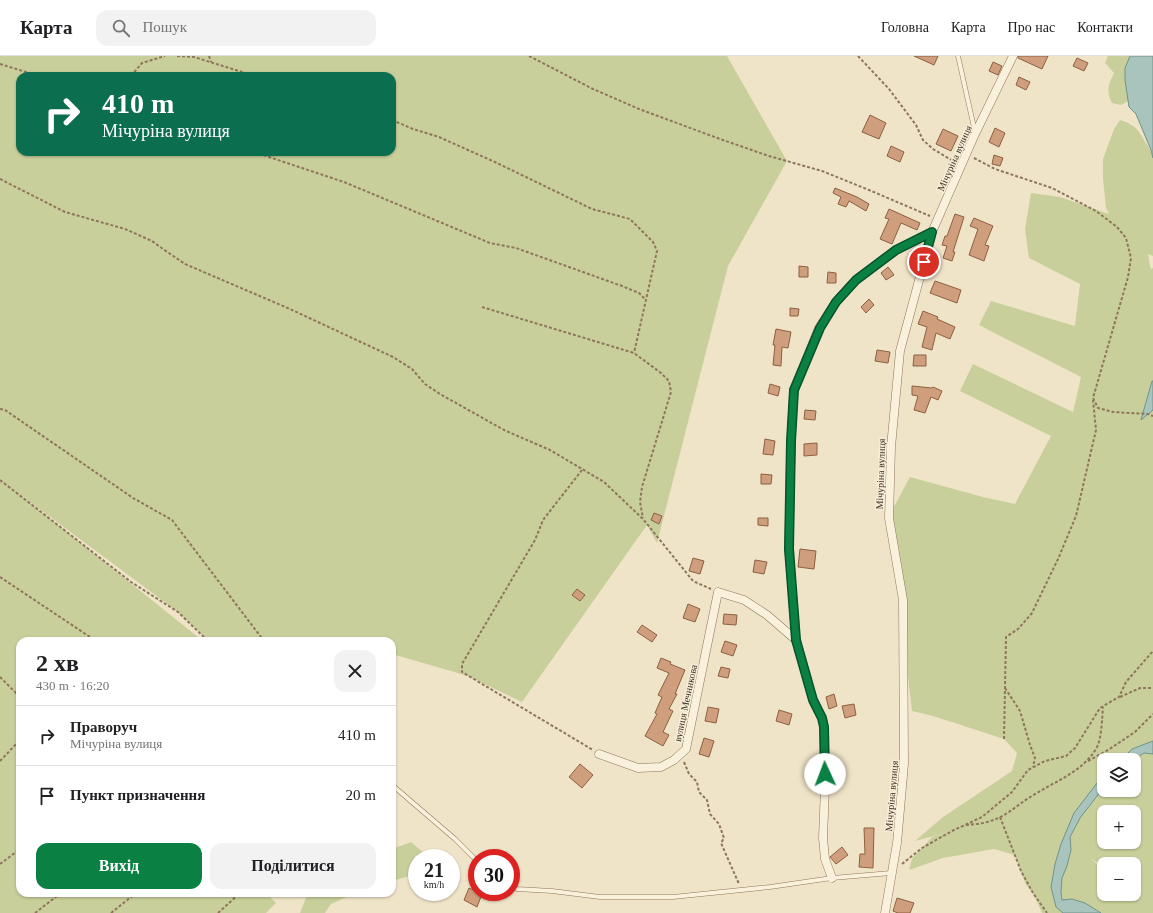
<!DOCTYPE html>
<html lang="uk">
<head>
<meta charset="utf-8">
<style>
  :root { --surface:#fff; --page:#f2f2f2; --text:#202124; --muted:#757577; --line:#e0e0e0; --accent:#0b8043 }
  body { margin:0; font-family:Georgia,serif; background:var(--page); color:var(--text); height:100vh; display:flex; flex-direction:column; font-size:15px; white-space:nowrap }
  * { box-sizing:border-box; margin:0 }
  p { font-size:13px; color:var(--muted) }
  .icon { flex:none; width:22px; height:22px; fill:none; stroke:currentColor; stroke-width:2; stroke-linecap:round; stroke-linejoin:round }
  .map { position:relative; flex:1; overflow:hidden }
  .details { position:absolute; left:16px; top:581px; width:380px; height:260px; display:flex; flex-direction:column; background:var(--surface); border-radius:12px; box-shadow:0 1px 3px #0004 }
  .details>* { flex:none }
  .banner { position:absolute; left:16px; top:16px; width:380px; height:84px; border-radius:12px; box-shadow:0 1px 3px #0004; background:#0b6e4f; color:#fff; overflow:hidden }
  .fabs { position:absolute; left:1097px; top:697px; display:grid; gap:8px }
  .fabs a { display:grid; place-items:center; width:44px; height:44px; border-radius:8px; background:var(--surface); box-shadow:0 1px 3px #0004; font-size:20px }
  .speed { position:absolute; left:408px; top:793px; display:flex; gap:8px; font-size:20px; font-weight:700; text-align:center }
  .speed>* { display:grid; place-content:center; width:52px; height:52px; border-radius:50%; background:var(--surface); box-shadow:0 1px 3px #0004; line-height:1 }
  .speed small { font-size:10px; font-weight:400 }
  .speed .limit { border:6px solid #d22; background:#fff; color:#111 }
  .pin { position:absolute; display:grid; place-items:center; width:34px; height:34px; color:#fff; margin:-17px; border:2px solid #fff; border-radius:50%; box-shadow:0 1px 4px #0007 }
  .me { position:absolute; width:44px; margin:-22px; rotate:358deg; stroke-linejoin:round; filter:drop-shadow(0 0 3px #0008) }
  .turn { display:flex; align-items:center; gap:14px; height:84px; padding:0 20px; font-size:18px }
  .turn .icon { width:52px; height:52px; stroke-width:2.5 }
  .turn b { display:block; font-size:28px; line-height:34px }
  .round { display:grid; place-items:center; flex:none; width:42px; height:42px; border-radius:12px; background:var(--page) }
  .summary { display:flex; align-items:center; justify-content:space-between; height:68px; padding:0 20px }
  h1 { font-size:24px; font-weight:700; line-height:30px }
  .cta { display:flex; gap:8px; margin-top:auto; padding:8px 20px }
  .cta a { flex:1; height:46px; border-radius:12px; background:var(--accent); color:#fff; font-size:16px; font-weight:700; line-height:46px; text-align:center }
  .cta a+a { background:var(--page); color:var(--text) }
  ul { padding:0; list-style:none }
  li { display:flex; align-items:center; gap:12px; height:60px; padding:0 20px; border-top:1px solid var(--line) }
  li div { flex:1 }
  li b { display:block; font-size:15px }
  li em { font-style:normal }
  header { display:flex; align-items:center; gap:24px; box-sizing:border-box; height:56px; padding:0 20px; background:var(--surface); border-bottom:1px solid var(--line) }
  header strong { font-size:19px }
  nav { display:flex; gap:22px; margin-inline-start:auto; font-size:14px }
  .search { width:280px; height:36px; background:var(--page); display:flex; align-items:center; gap:10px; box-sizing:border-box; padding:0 14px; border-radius:12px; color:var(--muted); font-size:15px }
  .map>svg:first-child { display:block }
  .green { fill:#c9cf9b; fill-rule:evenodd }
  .water { fill:#a9c4bc; stroke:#6f938a }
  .building { fill:#cf9f7d; stroke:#8d5f41 }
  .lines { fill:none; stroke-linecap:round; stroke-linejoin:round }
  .lane-casing { stroke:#8d765c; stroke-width:5 }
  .street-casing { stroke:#8d765c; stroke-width:9 }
  .path { stroke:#8d765c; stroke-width:2; stroke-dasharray:3 2; stroke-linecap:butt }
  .lane { stroke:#faf1dc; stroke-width:4 }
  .street { stroke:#faf1dc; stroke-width:8 }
  .route-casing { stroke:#07532c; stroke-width:10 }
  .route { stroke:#0b8043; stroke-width:7 }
  .labels { text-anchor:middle; stroke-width:3; stroke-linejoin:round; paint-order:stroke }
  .street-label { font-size:10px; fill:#3d2e20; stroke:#f7eed8 }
</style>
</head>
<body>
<header>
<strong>Карта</strong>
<div class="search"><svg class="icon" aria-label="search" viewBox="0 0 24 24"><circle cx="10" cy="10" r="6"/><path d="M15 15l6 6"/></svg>Пошук</div>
<nav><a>Головна</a><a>Карта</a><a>Про нас</a><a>Контакти</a></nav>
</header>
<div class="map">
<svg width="1153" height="857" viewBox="0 0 1153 857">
  <rect width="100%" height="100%" fill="#f0e4c8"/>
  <path class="green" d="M0,0H727L787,105L728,210L657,487L647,469L522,646L468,620L392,598V585H209L178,556L18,437L203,585H20V837H266L276,847L266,857H0ZM20,20H392V96H20Z
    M1108,0H1130L1125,12L1128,45L1121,49L1112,47C1106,35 1108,29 1114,17L1105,7Z
    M1120,64C1135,69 1138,73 1146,87C1149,92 1152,96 1153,102V200L1148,198L1150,210L1151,213L1153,212V325H1152L1141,363L1153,354V685L1132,693L1135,702L1144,697H1153V857H1101L1085,847L1072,843L1062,844L1051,831L1054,843L1065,857H1042L1033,837L1026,829L1015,799L994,793L943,802L909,814L912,803L932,781L949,776L915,785L943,761L1012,715L1017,697L1004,683L933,660L912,655L889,460L910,421L983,441L1015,448L1051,380L960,335L973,308L1073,356L1081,321L979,269L991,245L1075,270L1080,228L1029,202L1025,173L1031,137L1060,141L1109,158L1106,152L1103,123V103L1114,73ZM1104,704H1134V734H1104ZM1104,756H1134V786H1104ZM1090,802L1104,811V808H1134V838H1104V814Z
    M411,786L430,802H417V818L392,825V793Z
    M309,837H356L331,848L325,857H300L307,839Z"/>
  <path class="water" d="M1130,0H1153V102L1151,94L1136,58L1129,51L1125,24V12Z
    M1152,325H1153V354L1141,364Z
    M1153,685V698L1144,697L1136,702L1121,704L1132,693Z
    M1104,718V731L1080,762L1070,781L1071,794L1067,810L1062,822L1061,836L1062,844L1072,843L1085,847L1101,857H1063L1056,851L1051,831L1055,808L1061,788L1074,757Z"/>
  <path class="building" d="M914,0H938L934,9Z
    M1018,0H1048L1042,13L1018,2Z
    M1077,2L1088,7L1084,15L1073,10Z
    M993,6L1002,10L998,19L989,15Z
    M1019,21L1030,26L1026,34L1016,29Z
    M870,59L886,67L879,83L862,76Z
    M995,72L1005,77L999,91L989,86Z
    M943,73L958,80L951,95L936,88Z
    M891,90L904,96L900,106L887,100Z
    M994,99L1003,102L1000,110L992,108Z
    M835,132L857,141L869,148L866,155L849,145L846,151L838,148L841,141L833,137Z
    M889,153L920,167L917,174L901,167L892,188L880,183L889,163L885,162Z
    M955,158L964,161L953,196H955L952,205L943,202L947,190L942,189L945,180H947Z
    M974,162L993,170L985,189L989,190L984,205L969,199L978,173L970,170Z
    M799,210L808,211V221H799Z
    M888,211L894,219L886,224L881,217Z
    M828,216L836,217V227H827Z
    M935,225L961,234L957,247L930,237Z
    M869,243L874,249L866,257L861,251Z
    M790,252L799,253L798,260H790Z
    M923,255L938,261L937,263L955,271L950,283L936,277L932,294L922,291L927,271L918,268Z
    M776,273L791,276L788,292L782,291L781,310L773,309L775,289H773Z
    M877,294L890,296L888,307L875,305Z
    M914,299H926V310H913Z
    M770,328L780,331L778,340L768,337Z
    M912,330L932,332L933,331L942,335L938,344L931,341L925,357L914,354L918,340L912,339Z
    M805,354L816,355L815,364L804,363Z
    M765,383L775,385L773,399L763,398Z
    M817,387V399L804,400V388Z
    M761,418L772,419L771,428H761Z
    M654,457L662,460L659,468L651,464Z
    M758,462H768V470L758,469Z
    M800,493L816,495L814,513L798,511Z
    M693,502L704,505L700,518L689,515Z
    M755,504L767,506L764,518L753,516Z
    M577,533L585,539L580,545L572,539Z
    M688,548L700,553L695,566L683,562Z
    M724,558L737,559L736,569L723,568Z
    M642,569L657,579L652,586L637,576Z
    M725,585L737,589L733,600L721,596Z
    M661,602L671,606L670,608L685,614L675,638H677L669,653L673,655L663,676L669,679L663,690L645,680L657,658L655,657L662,641L658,639L669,617L657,612Z
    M721,611L730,613L728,622L718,620Z
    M834,638L837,650L829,653L826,641Z
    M854,648L856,659L845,662L842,650Z
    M708,651L719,653L716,667L705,665Z
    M779,654L792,658L789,669L776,665Z
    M704,682L714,685L709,701L699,698Z
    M580,708L593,719L582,732L569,721Z
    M864,772H874L873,812L859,811L860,798H865Z
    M842,791L848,799L836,808L830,801Z
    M469,832L482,838L477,851L464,844Z
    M897,842L914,847L910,857H898L893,855Z"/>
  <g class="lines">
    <defs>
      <path id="lane" d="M958,0L975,76
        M392,729L455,783L477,805
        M511,830L517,833L552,835L600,841H673L770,831L832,822L891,817"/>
      <path id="street" d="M599,698L638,712L661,711L674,704L686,693L718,536L744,544L767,559L796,584
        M832,822L825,803L823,782L825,731L824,671L822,662L813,644L796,584L789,493L791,385L794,334L819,272L836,246L856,224L896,194L932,176
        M885,857L897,787L904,708L903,544L889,462L891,391L900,295L932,176L975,78L1013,0"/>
    </defs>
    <use href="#lane" class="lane-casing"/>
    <use href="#street" class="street-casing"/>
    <path class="path" d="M177,0L194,1L255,20
      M209,0L211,6
      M529,0L593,33L639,53L720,83L769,100L822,115L869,134L930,160
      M858,0L889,33L916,69L923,84L933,93L953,105
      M0,8L39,20
      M131,20L142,7L165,0
      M392,64L413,73L439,81L497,107L592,153L630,163L653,186L657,195L634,297
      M254,96L344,126L490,187L516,192L622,230L639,237L646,244
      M974,102L995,113L1052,132L1096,155L1117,171L1126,182L1131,202L1128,221L1093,342L1098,352L1113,356L1148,358L1153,360
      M0,123L65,156L125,173L152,185L163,193L185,208L290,253L393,301L412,313L425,328L440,338L504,374L550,394L604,426L643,463L693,525L711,533
      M482,251L634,297L661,317L669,325L671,336L642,431L640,446L643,462
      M0,353L5,354L133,442L172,464L264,585
      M582,414L543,464L535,484L462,608V616L593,694
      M0,424L131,526L178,556L208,585
      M0,521L96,585
      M0,621L20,641
      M1005,632L1020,655L1030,689L1035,702L1033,711
      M1120,641L1140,632H1153
      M1004,683L1006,581L1018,573L1032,557L1058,503L1076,460L1096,374L1093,344
      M0,705L20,684
      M1088,705L1108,694L1135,676L1153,658
      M684,706L689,718L697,726L699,736L707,744L710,758L719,768L724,782L721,787L739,828
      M1000,761L1021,815L1033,837L1047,857
      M966,769C974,768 983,768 990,765C1006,761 1018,748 1032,740C1055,725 1081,717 1096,693C1102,683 1102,662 1103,651
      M0,808L20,793
      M902,808L922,792L952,775L982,761L1012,736L1028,714L1045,705L1066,700L1075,692L1100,652L1119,641L1126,626L1153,595
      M35,857L61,837
      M111,857L136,837
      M218,857L240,837"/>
    <use href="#lane" class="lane"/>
    <use href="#street" class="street"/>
  </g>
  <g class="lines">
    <defs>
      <path id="route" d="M825,718L824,671L822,662L813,644L796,584L789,493L791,385L794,334L820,272L836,246L856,224L896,194L932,176L924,206"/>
    </defs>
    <use href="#route" class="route-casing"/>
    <use href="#route" class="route"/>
  </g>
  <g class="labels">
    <g class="street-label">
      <text transform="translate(954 102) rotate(-66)" y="4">Мічуріна вулиця</text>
      <text transform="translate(880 418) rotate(-88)" y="4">Мічуріна вулиця</text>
      <text transform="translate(685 647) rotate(-78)" y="4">вулиця Мечникова</text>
      <text transform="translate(891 740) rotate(-85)" y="4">Мічуріна вулиця</text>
    </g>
  </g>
</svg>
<div class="fabs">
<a><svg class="icon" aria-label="layers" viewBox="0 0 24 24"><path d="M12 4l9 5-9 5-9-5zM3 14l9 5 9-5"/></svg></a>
<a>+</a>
<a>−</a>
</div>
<div class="speed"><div>21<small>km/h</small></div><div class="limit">30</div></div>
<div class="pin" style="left:924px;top:206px;background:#d93025"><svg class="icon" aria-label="arrive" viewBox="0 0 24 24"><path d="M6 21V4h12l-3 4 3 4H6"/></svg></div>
<svg class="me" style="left:825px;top:718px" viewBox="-20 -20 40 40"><circle r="19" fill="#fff"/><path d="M0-13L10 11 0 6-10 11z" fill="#0b8043"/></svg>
<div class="banner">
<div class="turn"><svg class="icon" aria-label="right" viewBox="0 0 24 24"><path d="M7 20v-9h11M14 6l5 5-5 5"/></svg><div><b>410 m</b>Мічуріна вулиця</div></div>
</div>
<section class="details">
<div class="summary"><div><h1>2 хв</h1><p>430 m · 16:20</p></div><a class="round"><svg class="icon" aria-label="close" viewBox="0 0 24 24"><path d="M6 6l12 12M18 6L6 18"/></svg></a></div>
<ul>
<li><svg class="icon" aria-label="right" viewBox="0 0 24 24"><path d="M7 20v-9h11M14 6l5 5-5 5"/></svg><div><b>Праворуч</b><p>Мічуріна вулиця</p></div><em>410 m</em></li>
<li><svg class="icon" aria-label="arrive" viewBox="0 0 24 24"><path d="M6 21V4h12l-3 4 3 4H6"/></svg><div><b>Пункт призначення</b></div><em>20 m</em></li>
</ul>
<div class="cta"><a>Вихід</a><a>Поділитися</a></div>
</section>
</div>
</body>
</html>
